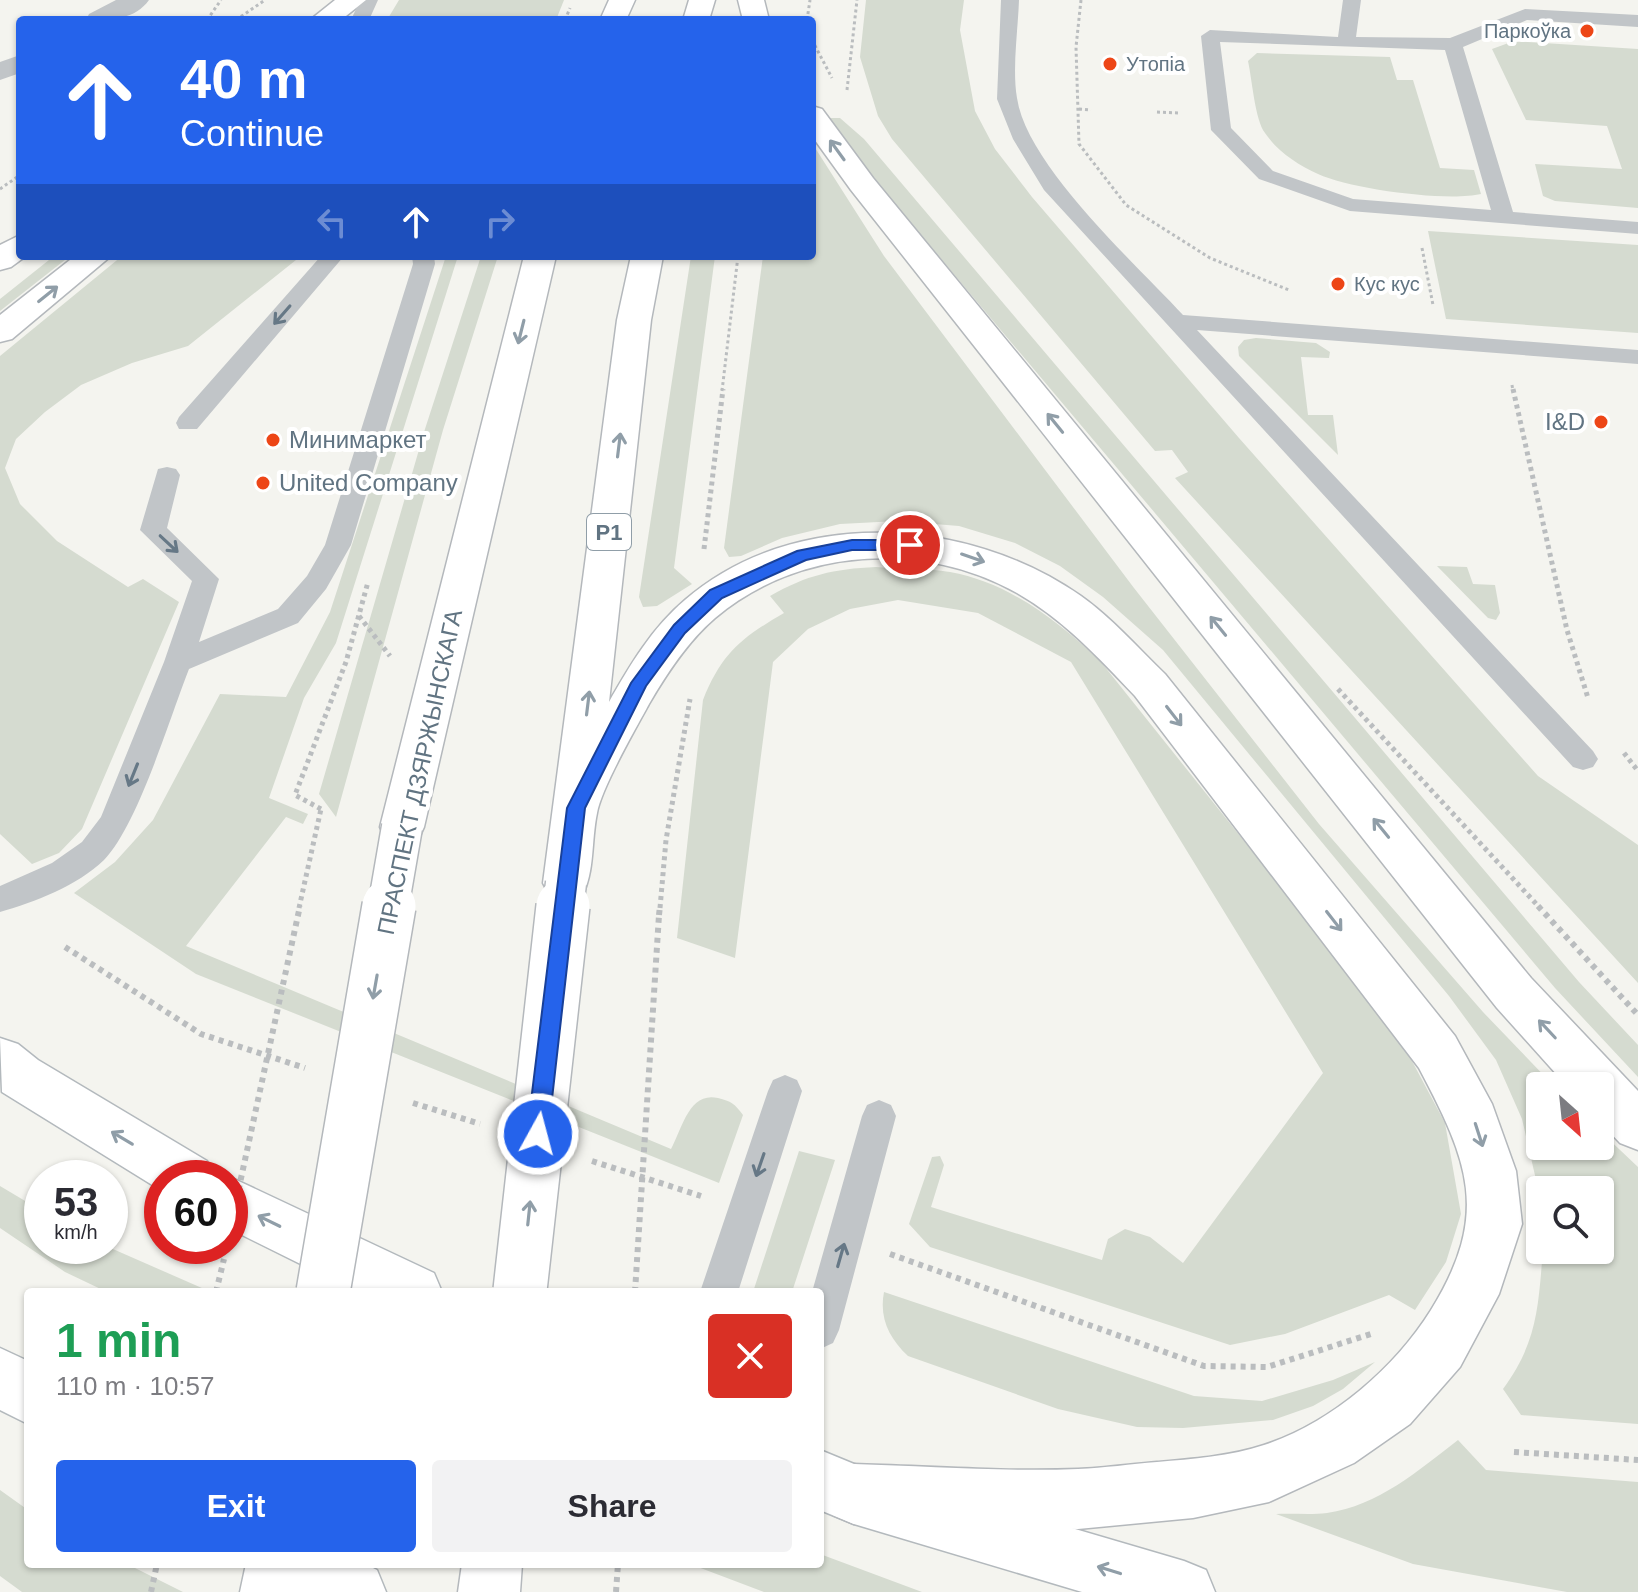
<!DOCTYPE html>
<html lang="en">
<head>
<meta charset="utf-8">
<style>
  :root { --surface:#fff; --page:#f2f2f3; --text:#2b2b33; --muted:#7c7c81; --accent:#2563eb }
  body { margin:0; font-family:Arial,sans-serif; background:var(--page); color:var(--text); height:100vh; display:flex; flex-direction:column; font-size:30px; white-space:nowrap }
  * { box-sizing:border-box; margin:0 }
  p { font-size:26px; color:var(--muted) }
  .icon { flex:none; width:44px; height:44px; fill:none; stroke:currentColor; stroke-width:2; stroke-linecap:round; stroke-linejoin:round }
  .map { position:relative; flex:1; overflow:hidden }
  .sheet { position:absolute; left:24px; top:1288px; width:800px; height:280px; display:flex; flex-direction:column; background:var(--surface); border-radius:8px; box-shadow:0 2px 6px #0004 }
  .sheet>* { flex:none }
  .banner { position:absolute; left:16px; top:16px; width:800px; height:244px; border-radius:8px; box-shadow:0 2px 6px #0004; background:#2563eb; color:#fff; overflow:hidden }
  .needle { width:52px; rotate:153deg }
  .tools { position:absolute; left:1526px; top:1072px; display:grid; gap:16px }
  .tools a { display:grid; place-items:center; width:88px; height:88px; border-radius:8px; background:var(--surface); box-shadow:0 2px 6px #0004; font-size:40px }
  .speed { position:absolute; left:24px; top:1160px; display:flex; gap:16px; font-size:40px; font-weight:700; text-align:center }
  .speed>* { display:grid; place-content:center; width:104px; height:104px; border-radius:50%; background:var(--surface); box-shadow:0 2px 6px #0004; line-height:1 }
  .speed small { font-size:20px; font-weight:400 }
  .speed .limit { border:12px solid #d22; background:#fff; color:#111 }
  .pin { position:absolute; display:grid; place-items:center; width:68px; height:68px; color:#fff; margin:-34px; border:4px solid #fff; border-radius:50%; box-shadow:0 2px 8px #0007 }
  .me { position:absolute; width:88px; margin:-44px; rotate:7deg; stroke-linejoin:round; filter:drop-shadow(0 0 6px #0008) }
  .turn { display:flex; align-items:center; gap:28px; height:168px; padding:0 32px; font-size:36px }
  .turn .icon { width:104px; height:104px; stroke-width:2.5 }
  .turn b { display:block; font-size:56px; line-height:68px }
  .lanes { display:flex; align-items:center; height:76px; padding:0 32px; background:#0003; justify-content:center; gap:40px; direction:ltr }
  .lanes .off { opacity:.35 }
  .round { display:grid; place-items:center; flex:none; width:84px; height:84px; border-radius:8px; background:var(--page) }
  .headline { display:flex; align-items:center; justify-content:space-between; height:136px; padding:0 32px }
  h1 { font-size:48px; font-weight:700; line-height:60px; color:#1e9e55 }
  .button { display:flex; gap:16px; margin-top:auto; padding:16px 32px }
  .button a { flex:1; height:92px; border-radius:8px; background:var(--accent); color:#fff; font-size:32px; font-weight:700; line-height:92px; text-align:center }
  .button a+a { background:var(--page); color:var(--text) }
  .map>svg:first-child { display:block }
  .green { fill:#d5dbd0 }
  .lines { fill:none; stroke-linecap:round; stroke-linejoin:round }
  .secondary-casing { stroke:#b3b9bd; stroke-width:3 }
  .primary-casing { stroke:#b4b8bc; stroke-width:3 }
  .path-far2 { stroke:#babdbf; stroke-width:3; stroke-dasharray:3 3; stroke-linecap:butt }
  .path-far1 { stroke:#babdbf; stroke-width:5; stroke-dasharray:4 4; stroke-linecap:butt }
  .path { stroke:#babdbf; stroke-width:6; stroke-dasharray:5 5; stroke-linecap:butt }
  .lane { fill:#c1c5c8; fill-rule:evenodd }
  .street { fill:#c1c5c8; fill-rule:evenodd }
  .secondary { fill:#fff; fill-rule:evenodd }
  .primary { fill:#fff; fill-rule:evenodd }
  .primary-bridge-far1-casing { stroke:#b4b8bc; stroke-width:43; stroke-linecap:butt }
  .primary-bridge-casing { stroke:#b4b8bc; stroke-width:56; stroke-linecap:butt }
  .path-bridge-far1 { stroke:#babdbf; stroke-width:5; stroke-dasharray:4 4; stroke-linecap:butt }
  .path-bridge { stroke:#babdbf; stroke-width:6; stroke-dasharray:5 5; stroke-linecap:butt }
  .primary-bridge-far1 { stroke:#fff; stroke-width:40 }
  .primary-bridge { stroke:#fff; stroke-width:53 }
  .oneway { stroke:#909ea8 }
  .oneway2 { stroke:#667886 }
  .route { fill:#2563eb; stroke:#184099; stroke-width:2 }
  .poi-dot { fill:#ed4617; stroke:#fff; stroke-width:3 }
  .labels { text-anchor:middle; stroke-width:8; stroke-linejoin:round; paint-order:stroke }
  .far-poi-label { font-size:20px; fill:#617482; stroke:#fff; text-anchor:start }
  .shield { fill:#fff; stroke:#909ea8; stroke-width:2 }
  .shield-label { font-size:22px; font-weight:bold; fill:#617482 }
  .poi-label { font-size:24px; fill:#617482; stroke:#fff; text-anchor:start }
  .street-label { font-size:24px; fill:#617482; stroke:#fff }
</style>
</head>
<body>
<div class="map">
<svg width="1638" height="1592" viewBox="0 0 1638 1592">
  <rect width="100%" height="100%" fill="#f4f4ef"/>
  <path class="green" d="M399,0H564L556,20H387Z
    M866,0H964L960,30L975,111L995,149L1032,197L1239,438L1538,776L1638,845V983L1175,478L1188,472L1172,450L1155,451L892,139L878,116L860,57Z
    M1514,41L1638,49V208L1555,201L1543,196L1535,164L1622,169L1607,126L1526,120L1492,49Z
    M1257,53L1390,57L1397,80H1413L1440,168L1474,170L1481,194C1447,202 1350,189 1318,174C1297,164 1278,152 1265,133C1255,120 1252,79 1248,61Z
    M827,118H840L864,139L1579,982L1638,1045V1077L1555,988L845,145Z
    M812,143L884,256L1134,588L1319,824L1483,1012L1554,1086H1540V1146H1600V1131L1638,1167V1424L1521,1415L1503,1389C1538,1341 1538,1307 1543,1250H1600V1190H1540V1197L1522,1119L1496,1060L1449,996L1163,650L1103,597L1060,566L1015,543L959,526L898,521L840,524L782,538L741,556L729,557L724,548L763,256H812Z
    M1428,231L1638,245V333L1446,319Z
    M54,256H70L0,311V299Z
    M122,256H301L188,346L132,363L81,385L45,412L16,439L5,468L20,504L57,541L128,587L143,579L179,602L82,829L59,853L32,864L0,834V356Z
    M446,256H458L336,643L304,698L269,798L308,814L303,824L286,817L186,946L671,1149C682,1129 689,1091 718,1098C731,1101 735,1104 743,1115L719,1183L196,974L74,893L115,862L153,820L220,694L286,697L330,612Z
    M481,256H498L443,430L336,817L319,794L425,429Z
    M691,256H715L674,568L692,584L657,606L643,607L639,597Z
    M1256,338L1316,343L1330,352L1329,358L1301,357L1308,415H1333L1338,455L1239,356L1238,347L1244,340Z
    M1437,566L1467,567L1473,584L1495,585L1500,613L1496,620L1488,618Z
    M876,567C900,569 926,568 950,572C1008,582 1060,622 1101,662L1396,1031L1445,1123L1461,1214L1446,1262L1415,1310L1389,1295L1285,1334L1230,1345L930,1247L909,1224L932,1157L940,1156L944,1165L931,1207L1102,1260L1108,1239L1125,1229L1150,1237L1183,1263L1323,1073L1071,662L978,613L898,600L850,609L808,629L773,662L735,958L677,938L703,700C722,653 741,638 784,613L770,596C807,575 833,569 876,567Z
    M799,1151L835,1160L792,1292H753Z
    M0,1186L42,1211V1246H106L211,1292H107L65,1272L0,1228Z
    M884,1292L1194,1396L1262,1401L1333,1380L1375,1362L1343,1389L1313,1406L1273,1420L1183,1428L1137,1427L1058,1409L908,1356C889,1338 879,1318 884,1292Z
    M1458,1440L1486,1470L1638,1482V1592H1567L1413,1564L1276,1514C1292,1513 1310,1515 1327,1513C1378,1506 1419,1470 1458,1440Z
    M0,1490L28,1510V1564H127L183,1592H22L0,1576Z
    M820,1554L922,1592H764L690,1564H820Z"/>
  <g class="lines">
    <defs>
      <path id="secondary" d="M0,1038L18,1044L38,1060L207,1161L214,1178H162V1191L2,1092Z
        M230,1177L434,1273L442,1292H357L230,1229V1178H227Z
        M0,1348L28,1361V1424L0,1410Z
        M820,1450L854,1464L1184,1561L1206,1570L1215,1592H1082L854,1524L820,1510Z
        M274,1564H365L377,1570L386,1592H294L282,1586Z"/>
      <path id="primary" d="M335,0H366L341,20H310Z
        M609,0H635L626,20H600Z
        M689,0H715L709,20H683Z
        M738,0H764L769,20H743Z
        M812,106L822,109L873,178L1531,978L1638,1091V1150L1620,1143L1600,1122V1086H1567L1497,1008L851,190L812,136Z
        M20,235V256H26L11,267L0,270V245Z
        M75,256H111L12,339L0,342V315Z
        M524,256H556L424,827L418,840L402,845L386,840L380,827Z
        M631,256H663L651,320L609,702C630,665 652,628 685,600C794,506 967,516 1081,596C1112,618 1137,647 1165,674L1455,1036L1492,1104L1516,1171L1522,1224L1499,1294L1460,1367L1410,1424L1354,1463L1269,1502L1193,1518L1078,1529L854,1524L833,1515L824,1494L833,1473L854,1464C928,1466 1004,1472 1078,1469C1104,1468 1131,1464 1157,1462C1192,1459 1231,1456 1264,1445C1331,1423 1394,1369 1431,1310C1491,1213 1468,1161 1419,1068L1135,696C1098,657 1064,620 1017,593C923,540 799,547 715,618C688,641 667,673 649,704C636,728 601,789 597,813C591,841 595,871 582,896L566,902L550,896L543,883L617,320Z
        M246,1564H306L302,1592H240Z
        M462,1564H522L520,1592H458Z"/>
    </defs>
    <use href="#secondary" class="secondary-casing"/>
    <use href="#primary" class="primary-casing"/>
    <path class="path-far2" d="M1081,0L1076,47L1079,144L1126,205L1210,258L1289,290
      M207,20L221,0
      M236,20L265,0
      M565,20L570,8
      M807,20L810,0
      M812,40L832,78
      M847,90L857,0
      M1079,109L1091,110
      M1157,112L1180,113
      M0,189L20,175
      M1422,248L1433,305
      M1512,385L1513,391
      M722,391L738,256"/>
    <path class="path-far1" d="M1513,389L1567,630L1588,698
      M704,549L723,389
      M359,616L390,656
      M1338,689L1540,908
      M1624,753L1638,771
      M321,809L295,795L346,662L368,582
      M660,908L666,840L690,699"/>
    <path class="path" d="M1538,906L1638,1015
      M659,915L660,906
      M65,947L201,1034L305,1068
      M413,1103L480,1124
      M592,1161L701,1196
      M890,1254L1204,1366L1267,1367L1371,1334
      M216,1292L224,1259
      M1514,1452L1638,1460
      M151,1592L157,1564
      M616,1592L618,1564"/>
    <path class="lane" d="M360,0H378L369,20H351Z
      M1001,0H1019C1018,30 1012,69 1017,98C1027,166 1136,264 1183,315L1638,350V364L1197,330L1593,751L1598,759L1593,767L1583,770L1573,767L1044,190L1013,139L997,99Z
      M1343,0H1361L1356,37L1450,38L1525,9L1638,15V27L1527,20L1463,47L1513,212L1638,222V234L1350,211L1259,179L1211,130L1201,36L1210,30L1338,37ZM1220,42L1445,50L1491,210L1353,199L1273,171L1231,128Z
      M321,256H344L197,429H179L176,423L179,417Z
      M412,256H434L435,264L351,545L326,589L298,623L189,669C170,717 138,825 104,860C77,886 35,902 0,912V886L52,863L82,842L101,817L164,662L192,581L140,530L158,469L167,467L176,469L180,475L167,528L219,579L199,642L278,609L307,576L325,545L413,264Z
      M785,1075L797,1080L802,1091L738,1292H700L768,1091L773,1080Z
      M879,1100L891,1105L896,1116L839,1330L833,1343L820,1349V1292H812L862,1116L867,1105Z"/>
    <path class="street" d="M116,0H149C134,21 108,20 86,20L89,14Z
      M20,55V73L0,80V62Z"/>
    <use href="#secondary" class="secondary"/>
    <use href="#primary" class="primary"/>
    <defs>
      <path id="primary-bridge-far1" d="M388,908L402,827
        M563,908L566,883"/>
      <path id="primary-bridge" d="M520,1290L563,906
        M323,1292L389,906"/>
    </defs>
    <use href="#primary-bridge-far1" class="primary-bridge-far1-casing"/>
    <use href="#primary-bridge" class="primary-bridge-casing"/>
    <path class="path-bridge-far1" d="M299,908L321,809"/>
    <path class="path-bridge" d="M230,1229L300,906
      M635,1292L659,915"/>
    <use href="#primary-bridge-far1" class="primary-bridge-far1"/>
    <use href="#primary-bridge" class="primary-bridge"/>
  </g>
  <defs><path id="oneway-shaft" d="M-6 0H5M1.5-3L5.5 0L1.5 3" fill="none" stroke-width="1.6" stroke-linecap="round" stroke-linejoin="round" transform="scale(2)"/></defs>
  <g class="oneway">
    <use href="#oneway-shaft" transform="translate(837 150) rotate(-126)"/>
    <use href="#oneway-shaft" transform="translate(48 294) rotate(-39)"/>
    <use href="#oneway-shaft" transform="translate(521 332) rotate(104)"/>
    <use href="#oneway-shaft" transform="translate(1055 423) rotate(-129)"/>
    <use href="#oneway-shaft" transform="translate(619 445) rotate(-83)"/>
    <use href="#oneway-shaft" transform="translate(973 558) rotate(19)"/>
    <use href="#oneway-shaft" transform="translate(1218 626) rotate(-129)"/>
    <use href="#oneway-shaft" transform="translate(588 703) rotate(-83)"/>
    <use href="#oneway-shaft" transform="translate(1174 716) rotate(52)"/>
    <use href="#oneway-shaft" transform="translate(1381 828) rotate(-129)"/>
    <use href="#oneway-shaft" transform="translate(1334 921) rotate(52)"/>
    <use href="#oneway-shaft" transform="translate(375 987) rotate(100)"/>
    <use href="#oneway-shaft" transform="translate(1547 1029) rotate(-133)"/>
    <use href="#oneway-shaft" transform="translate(1479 1135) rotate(72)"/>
    <use href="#oneway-shaft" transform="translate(122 1138) rotate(-149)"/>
    <use href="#oneway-shaft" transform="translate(529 1213) rotate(-84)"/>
    <use href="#oneway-shaft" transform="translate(269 1221) rotate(-154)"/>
    <use href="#oneway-shaft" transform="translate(1109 1570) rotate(-163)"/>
  </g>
  <g class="oneway2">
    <use href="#oneway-shaft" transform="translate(282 315) rotate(131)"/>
    <use href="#oneway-shaft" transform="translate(169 544) rotate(43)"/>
    <use href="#oneway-shaft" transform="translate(133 775) rotate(112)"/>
    <use href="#oneway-shaft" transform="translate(760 1165) rotate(109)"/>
    <use href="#oneway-shaft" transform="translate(841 1255) rotate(-74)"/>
  </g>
  <path class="route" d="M852,540H910L918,545L910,550H852L806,560L722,598L685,633L646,686L585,808L548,1134L545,1141L538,1143L530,1141L527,1134L567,808L631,683L674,625L710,590L797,551Z"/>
  <g class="poi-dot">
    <circle cx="1587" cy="31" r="8"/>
    <circle cx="1110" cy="64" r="8"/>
    <circle cx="1338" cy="284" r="8"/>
    <circle cx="1601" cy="422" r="8"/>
    <circle cx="273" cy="440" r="8"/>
    <circle cx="263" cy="483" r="8"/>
  </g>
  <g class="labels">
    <g class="far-poi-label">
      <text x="1571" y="38" text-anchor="end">Паркоўка</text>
      <text x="1126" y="71">Утопiа</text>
      <text x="1354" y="291">Кус кус</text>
    </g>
    <rect class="shield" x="587" y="514" width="44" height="36" rx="6"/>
    <g class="shield-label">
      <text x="609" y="540">Р1</text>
    </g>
    <g class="poi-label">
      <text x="1585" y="430" text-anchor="end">I&amp;D</text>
      <text x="289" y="448">Минимаркет</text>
      <text x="279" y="491">United Company</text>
    </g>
    <g class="street-label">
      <text transform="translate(420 772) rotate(-78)" y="8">ПРАСПЕКТ ДЗЯРЖЫНСКАГА</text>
    </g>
  </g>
</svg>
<div class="tools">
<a><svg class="needle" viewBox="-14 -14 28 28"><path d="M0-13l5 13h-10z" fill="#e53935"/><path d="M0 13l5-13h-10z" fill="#7c7c81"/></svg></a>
<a><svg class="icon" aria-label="search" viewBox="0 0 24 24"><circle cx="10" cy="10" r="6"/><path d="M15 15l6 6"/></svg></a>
</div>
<div class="speed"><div>53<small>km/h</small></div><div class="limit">60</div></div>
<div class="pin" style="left:910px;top:545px;background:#d93025"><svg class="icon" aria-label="arrive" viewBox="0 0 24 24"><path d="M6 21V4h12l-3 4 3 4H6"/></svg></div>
<svg class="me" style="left:538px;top:1134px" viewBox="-20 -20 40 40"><circle r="17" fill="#2563eb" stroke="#fff" stroke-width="3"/><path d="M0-11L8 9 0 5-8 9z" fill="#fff"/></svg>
<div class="banner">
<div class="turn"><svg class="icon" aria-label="ahead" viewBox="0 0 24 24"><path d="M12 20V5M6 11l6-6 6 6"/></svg><div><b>40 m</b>Continue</div></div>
<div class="lanes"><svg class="icon off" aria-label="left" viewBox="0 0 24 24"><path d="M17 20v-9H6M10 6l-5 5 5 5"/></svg><svg class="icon" aria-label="ahead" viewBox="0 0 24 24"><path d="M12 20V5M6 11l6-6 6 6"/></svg><svg class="icon off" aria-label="right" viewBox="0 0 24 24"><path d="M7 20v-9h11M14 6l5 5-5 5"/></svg></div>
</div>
<section class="sheet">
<div class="headline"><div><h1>1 min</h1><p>110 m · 10:57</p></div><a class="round" style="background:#d93025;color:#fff"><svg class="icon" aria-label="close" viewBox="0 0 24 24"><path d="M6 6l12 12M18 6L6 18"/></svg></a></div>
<div class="button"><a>Exit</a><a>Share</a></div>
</section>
</div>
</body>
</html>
